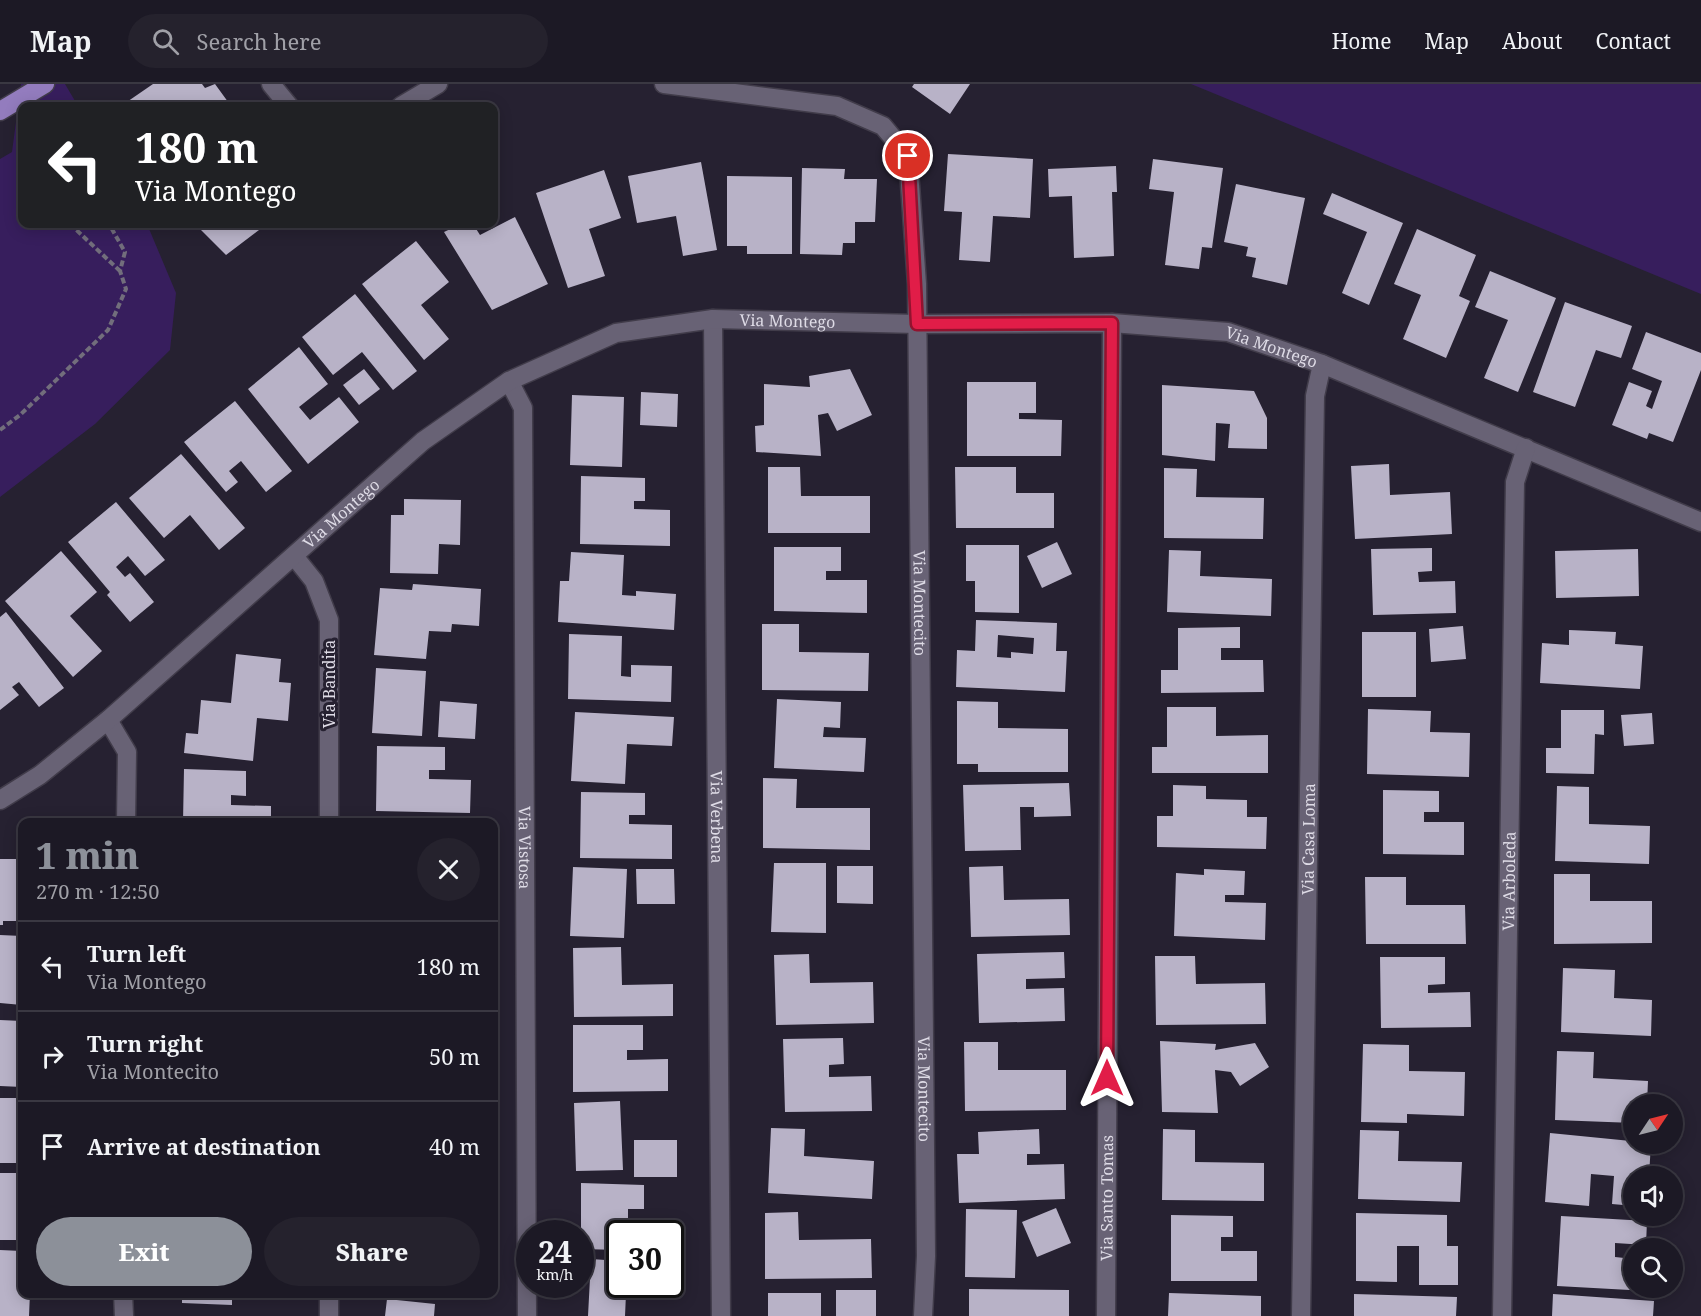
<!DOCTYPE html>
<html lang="en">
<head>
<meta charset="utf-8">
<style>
  :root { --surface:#1c1925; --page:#25222d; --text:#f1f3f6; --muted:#a0a0a7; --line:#3a3842; --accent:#8c9099 }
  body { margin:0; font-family:"Noto Serif",serif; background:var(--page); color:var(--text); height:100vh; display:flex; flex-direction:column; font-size:22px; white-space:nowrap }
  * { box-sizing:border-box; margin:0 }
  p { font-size:20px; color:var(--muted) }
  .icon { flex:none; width:33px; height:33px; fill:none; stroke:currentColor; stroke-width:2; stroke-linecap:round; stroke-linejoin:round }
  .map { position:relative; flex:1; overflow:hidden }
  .sheet { position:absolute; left:18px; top:734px; width:480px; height:480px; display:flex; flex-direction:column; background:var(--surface); border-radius:12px; box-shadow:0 3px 15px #0003,0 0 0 2px var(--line) }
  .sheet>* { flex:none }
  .hud { position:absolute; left:18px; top:18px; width:480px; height:126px; border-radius:12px; box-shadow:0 3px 15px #0003,0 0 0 2px var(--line); background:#202124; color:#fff; overflow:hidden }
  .needle { width:39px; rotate:55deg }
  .fabs { position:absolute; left:1623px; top:1010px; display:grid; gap:12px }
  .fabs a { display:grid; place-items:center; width:60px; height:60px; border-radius:50%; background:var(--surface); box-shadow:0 3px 15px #0003,0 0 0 2px var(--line); font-size:30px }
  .speed { position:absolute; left:516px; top:1136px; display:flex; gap:12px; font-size:30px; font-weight:700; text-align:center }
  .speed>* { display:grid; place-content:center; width:78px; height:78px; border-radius:50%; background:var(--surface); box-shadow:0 3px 15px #0003,0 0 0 2px var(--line); line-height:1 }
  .speed small { font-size:15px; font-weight:400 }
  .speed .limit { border:3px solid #111; border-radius:9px; background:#fff; color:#111 }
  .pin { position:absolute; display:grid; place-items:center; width:51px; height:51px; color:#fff; margin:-26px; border:3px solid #fff; border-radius:50%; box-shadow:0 2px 6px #0007 }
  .me { position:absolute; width:66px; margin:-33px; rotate:0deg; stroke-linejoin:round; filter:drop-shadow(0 0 4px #0008) }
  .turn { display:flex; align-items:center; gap:21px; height:126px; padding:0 18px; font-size:27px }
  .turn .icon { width:78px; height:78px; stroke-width:2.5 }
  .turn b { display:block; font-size:42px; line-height:51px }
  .round { display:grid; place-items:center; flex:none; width:63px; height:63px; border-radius:32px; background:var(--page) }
  .overview { display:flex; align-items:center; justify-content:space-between; height:102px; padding:0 18px }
  h1 { font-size:36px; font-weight:800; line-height:45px; color:var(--accent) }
  .cta { display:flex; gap:12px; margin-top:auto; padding:12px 18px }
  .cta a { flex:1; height:69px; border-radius:36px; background:var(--accent); color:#fff; font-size:24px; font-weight:800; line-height:69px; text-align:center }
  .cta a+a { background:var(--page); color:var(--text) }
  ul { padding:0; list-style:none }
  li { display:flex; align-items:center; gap:18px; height:90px; padding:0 18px; border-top:2px solid var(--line) }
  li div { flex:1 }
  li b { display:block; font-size:22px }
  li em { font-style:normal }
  header { display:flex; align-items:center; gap:36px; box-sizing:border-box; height:84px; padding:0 30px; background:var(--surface); border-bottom:2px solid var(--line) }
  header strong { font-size:28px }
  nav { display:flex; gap:33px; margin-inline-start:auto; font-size:21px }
  .search { width:420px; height:54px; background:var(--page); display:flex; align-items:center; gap:15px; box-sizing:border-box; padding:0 21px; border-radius:33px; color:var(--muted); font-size:22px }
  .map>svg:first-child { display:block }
  .green { fill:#371e5d }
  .building { fill:#b8b2c7; fill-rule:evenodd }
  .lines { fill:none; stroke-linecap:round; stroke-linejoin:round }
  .minor-casing { stroke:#413c4a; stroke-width:21 }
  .major-casing { stroke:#413c4a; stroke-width:21 }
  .path { stroke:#726e7c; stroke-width:4; stroke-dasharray:6 3; stroke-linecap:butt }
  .minor { stroke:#686275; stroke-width:18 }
  .major { stroke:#937cbe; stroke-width:18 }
  .route-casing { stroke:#92132f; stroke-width:15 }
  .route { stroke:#e11d48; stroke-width:10 }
  .labels { text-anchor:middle; stroke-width:6; stroke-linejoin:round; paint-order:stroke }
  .street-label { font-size:16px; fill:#dedbe6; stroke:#262131 }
</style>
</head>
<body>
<header>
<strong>Map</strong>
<div class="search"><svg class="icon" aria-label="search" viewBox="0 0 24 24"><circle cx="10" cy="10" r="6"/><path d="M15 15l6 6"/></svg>Search here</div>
<nav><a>Home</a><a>Map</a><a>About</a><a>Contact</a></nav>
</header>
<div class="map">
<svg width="1701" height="1232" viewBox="0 0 1701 1232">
  <rect width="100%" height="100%" fill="#262131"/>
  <path class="green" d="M21,0H65L78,22H22V140H147L176,209L170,266L95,340L0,413V75L12,68Z
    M1191,0H1701V210Z"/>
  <path class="building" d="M153,0H202L205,4L215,0L231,22H121Z
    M914,0H970L950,30L912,3Z
    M948,70L1033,75L1030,134L993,132L990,178L959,176L962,128L944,127Z
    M1153,75L1223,84L1212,164L1202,163L1199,185L1165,181L1174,108L1149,105Z
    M701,78L717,166L683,172L676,132L637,139L628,92Z
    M1116,82L1117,108H1112L1114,172L1074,174L1072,112L1049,113L1048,85Z
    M802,84L845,85L844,95H877L875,138H855V159H843L842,171L800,170Z
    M604,86L621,134L589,145L605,192L568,204L536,109Z
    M727,92L792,93V170H747V162H727Z
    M1236,100L1305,114L1287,201L1252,193L1256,174L1246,172L1248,163L1224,158Z
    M1332,109L1403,139L1369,221L1342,209L1367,148L1323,130Z
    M515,133L548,200L492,226L444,148L461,140H473L480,151Z
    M195,140H267L226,171Z
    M1417,145L1476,171L1459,212L1470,217L1446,274L1403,255L1421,211L1394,200Z
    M416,157L449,198L421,221L449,255L424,276L362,200Z
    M1490,187L1556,214L1518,308L1484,294L1508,236L1475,223Z
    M355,210L417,287L393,306L362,268L333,291L302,253Z
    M1565,218L1632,242L1621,274L1596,266L1575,323L1533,308Z
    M1646,248L1701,269V286L1673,358L1649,349L1647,355L1612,341L1629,298L1652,307L1646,322L1652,325L1662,297L1632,285Z
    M299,263L328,300L299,323L310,336L339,313L359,338L308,380L248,305Z
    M364,285L380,305L359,321L343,301Z
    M850,285L872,331L837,347L828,329L818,331L821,372L756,368L755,342L764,341V300L810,303L809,292Z
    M967,298H1036V329H1019V335L1062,336L1061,372H967Z
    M1162,301L1254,307L1267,334V365L1228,364L1230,340L1216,339L1215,377L1162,371Z
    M641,308L678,310L677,343L640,341Z
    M572,311L624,313L622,383L570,381Z
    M235,317L292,387L266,408L241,377L229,387L238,398L226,408L184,358Z
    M181,370L245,444L219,466L190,431L164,454L129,414Z
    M1389,380L1390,411L1450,408L1452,450L1355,455L1351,382Z
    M768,383H800L801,412H870V449H768Z
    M955,383H1016V409H1054V444H956Z
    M1164,384L1197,385L1196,413L1264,414L1263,455L1164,454Z
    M581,392L645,394V417H634V425L670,426V462L580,460Z
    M404,415L461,416L460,461L439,460L438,490L390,489L391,431H404Z
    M116,418L165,476L145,492L128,472L116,483L125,493L130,489L154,518L130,538L107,511L110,508L68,458Z
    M1057,458L1072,490L1042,504L1027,472Z
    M966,461H1019V529L975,528V497H966Z
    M774,463H841V487H826V496H867V529L774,527Z
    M1432,464V487L1418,488L1419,498L1455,497L1456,529L1373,531L1371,465Z
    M1638,465L1639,512L1556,514L1555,467Z
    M1169,466L1201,467L1200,492L1272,495L1271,532L1167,528Z
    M61,467L97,508L70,532L102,567L73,593L5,517Z
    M571,468L624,471L622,511L636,512V507L676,510L674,546L558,538L560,497H569Z
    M413,500L481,505L479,542L452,540L451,548L429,547L426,575L374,571L380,504L412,506Z
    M6,528L64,604L39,623L19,598L12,603L19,611L0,626V533Z
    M976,536L1057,539L1056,567H1067L1065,608L956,603L957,566L975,567ZM998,551L1034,554L1033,570L1011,568V574L997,573Z
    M762,540H799V568L869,569L868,607L762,606Z
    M1463,542L1466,575L1431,578L1429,545Z
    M1240,543V564H1221V576H1263L1264,608L1161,609V586H1178V544Z
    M1569,546L1616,548L1615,560L1643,562L1640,605L1540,599L1542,559L1569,561Z
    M1362,548H1416V613H1362Z
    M569,550L622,552L621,592L631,593V581L672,582L671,618L568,615Z
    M236,570L281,575L279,598L291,599L288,637L257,634L253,677L184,669L186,649L198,650L201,616L231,619Z
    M376,584L426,587L422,652L372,649Z
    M777,615L841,618L840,644L824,643L823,653L866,654L864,688L774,684Z
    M440,617L477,620L475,655L438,653Z
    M957,617L998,618V644L1068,645V688H978V680H957Z
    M1167,623H1216V652L1268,651V689H1152V663H1167Z
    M1368,625L1431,627L1430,648L1470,649L1469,693L1367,690Z
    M1561,626H1604V651L1595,650L1594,690L1546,689V664H1561Z
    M575,628L674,633L672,662L627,660L625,700L571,697Z
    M1652,629L1654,660L1624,662L1621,631Z
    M377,662L445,663V686H429V695L471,696L470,729L376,727Z
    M184,685L246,687V712L231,711V721L271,722V738H183Z
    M763,694L797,695L796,724H870V766L763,764Z
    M1069,699L1071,732L1034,733V723H1020L1021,766L965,767L963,701Z
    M1173,701L1206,702V715L1247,716V733H1267L1266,765L1157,763V732H1173Z
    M1557,702L1589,703V740L1650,742L1649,780L1555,777Z
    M1383,706L1439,707V728H1424V738H1464V771L1383,770Z
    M581,708L645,709V731H629V740L672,741V775L580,774Z
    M0,775H22V837H3V841H0Z
    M774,779H826V849L771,848Z
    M837,782H873V820L837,819Z
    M1003,782L1004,816L1069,815L1070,851L971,853L969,783Z
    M573,783L627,785L624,854L570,852Z
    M636,785H674L675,820H637Z
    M1204,785L1245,787L1244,811H1225V818L1266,819L1265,856L1174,852L1176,789L1204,791Z
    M1554,790H1590V817H1652V859L1554,860Z
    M1365,793H1406V821H1465L1466,860H1366Z
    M0,851L22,852V921L0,919Z
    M621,863L622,901L673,900V932L574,933L573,864Z
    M1064,868L1065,894L1026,895V905L1064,904L1065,937L979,939L977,870Z
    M809,870L810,899L873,898L874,939L776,941L774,871Z
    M1155,872H1195L1196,900L1265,899L1266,940L1156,941Z
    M1380,873H1445V900L1428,901V909L1470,908L1471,943L1381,944Z
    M1563,884L1615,886L1614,914L1652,916L1651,952L1561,948Z
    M0,936L22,937V1003L0,1002Z
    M573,941H643V966H627V976L668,975V1007L573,1008Z
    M843,954L844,980L829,981V993L871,992L872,1027L785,1028L783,955Z
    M1160,957L1216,960L1215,966L1255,959L1269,983L1240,1002L1231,988L1215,986L1218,1029L1162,1028Z
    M964,958H998V986H1066V1026L965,1027Z
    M1363,960L1409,961V987L1465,988L1464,1032L1407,1030V1039L1361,1038Z
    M1557,967L1594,968L1593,994L1648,997L1647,1020H1634V1039L1555,1036Z
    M0,1014H22V1079H0Z
    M620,1017L623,1086L576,1087L574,1019Z
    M771,1044L805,1045L804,1072L874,1077L872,1115L768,1109Z
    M1039,1045L1040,1070H1027V1081L1064,1080L1065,1115L959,1119L957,1070H979L978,1048Z
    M1163,1045L1195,1046V1078L1264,1079V1117L1162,1116Z
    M1360,1046L1399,1047L1398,1077L1462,1078L1460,1118L1358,1115Z
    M1550,1049L1651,1059L1649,1092H1634V1122L1612,1120L1614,1092L1591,1090L1589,1122L1545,1118Z
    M634,1056H677V1093H634Z
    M0,1089H22V1156H0Z
    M581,1099L644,1101V1125H628V1134H670V1149H620V1166L581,1165Z
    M1056,1124L1071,1159L1037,1173L1022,1138Z
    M966,1125L1017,1126L1015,1194L965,1193Z
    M798,1128L799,1156L871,1155L872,1194L765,1195V1129Z
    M1356,1129L1447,1131V1162H1458V1201H1419V1162H1397V1198L1356,1197Z
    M1171,1131L1233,1132V1153H1221V1167H1257V1197H1171Z
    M1561,1132L1647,1137L1646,1161L1615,1159V1173L1634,1175V1203H1648V1207L1557,1202Z
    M0,1166L22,1167V1209H30L29,1232H0Z
    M591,1175L620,1177V1200H670V1179L678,1180L676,1213L626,1210L625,1232H588Z
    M969,1205L1069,1206V1232H969Z
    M836,1206H876V1232H836Z
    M182,1209H232V1221L182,1219Z
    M768,1209H821V1232H768Z
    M1169,1209L1261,1212V1232H1168Z
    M1354,1210L1457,1213L1456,1232H1354Z
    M1553,1210L1654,1217L1653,1232H1552Z
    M387,1215L435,1220L434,1232H385Z"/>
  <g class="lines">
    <defs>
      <g id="minor">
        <path d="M271,0L289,22"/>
        <path id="s1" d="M664,0L837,22L883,42L908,72L917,200L926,1172L923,1232"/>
        <path d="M401,22L438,0"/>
        <path id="s2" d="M713,235L721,1232"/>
        <path id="s3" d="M509,297L523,324L527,1232"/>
        <path d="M294,472L314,497L329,536V738"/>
        <path d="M108,636L127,668L126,738"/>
        <path id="s4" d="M0,716L40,691L108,636L423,357L509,297L616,249L713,235L917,240L1112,239L1228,248L1322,280L1701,438"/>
        <path d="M123,1209L124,1232"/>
        <path d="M329,1232V1209"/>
        <path id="s5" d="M1106,1232L1112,239"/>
        <path id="s6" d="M1301,1232L1315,312L1322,280"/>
        <path id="s7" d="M1502,1232L1515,398L1526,364"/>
      </g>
      <path id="major" d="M0,27L45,0"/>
    </defs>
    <use href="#minor" class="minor-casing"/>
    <use href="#major" class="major-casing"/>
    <path class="path" d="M70,140L120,187
      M0,346L20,331L108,246L126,205L120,187L125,168L109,140"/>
    <use href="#minor" class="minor"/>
    <use href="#major" class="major"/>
  </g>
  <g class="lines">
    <defs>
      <path id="route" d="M908,72L917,240L1112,239L1107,994"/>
    </defs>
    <use href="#route" class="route-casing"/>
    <use href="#route" class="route"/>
  </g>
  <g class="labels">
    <g class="street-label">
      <text dy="6" stroke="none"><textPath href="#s4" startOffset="950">Via Montego</textPath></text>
      <text dy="6" stroke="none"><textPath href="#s4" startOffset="1437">Via Montego</textPath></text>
      <text dy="6" stroke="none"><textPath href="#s4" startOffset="446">Via Montego</textPath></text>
      <text dy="6" stroke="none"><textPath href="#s1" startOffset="711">Via Montecito</textPath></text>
      <text transform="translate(329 600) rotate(-90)" y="6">Via Bandita</text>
      <text dy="6" stroke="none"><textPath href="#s2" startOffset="498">Via Verbena</textPath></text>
      <text dy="6" stroke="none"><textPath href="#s6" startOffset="477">Via Casa Loma</textPath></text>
      <text dy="6" stroke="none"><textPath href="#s3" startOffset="470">Via Vistosa</textPath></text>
      <text dy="6" stroke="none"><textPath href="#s7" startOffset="435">Via Arboleda</textPath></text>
      <text dy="6" stroke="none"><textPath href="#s1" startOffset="1197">Via Montecito</textPath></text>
      <text dy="6" stroke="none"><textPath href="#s5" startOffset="118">Via Santo Tomas</textPath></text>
    </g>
  </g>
</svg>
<div class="fabs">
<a><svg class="needle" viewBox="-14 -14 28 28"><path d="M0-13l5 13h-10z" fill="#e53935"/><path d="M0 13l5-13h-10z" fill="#a0a0a7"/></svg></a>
<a><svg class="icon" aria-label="sound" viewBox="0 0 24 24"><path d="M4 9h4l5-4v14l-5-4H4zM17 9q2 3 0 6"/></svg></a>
<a><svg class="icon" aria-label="search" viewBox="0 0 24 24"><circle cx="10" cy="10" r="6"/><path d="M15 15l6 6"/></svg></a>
</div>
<div class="speed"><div>24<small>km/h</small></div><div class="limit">30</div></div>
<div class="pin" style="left:908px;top:72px;background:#d93025"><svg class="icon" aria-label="arrive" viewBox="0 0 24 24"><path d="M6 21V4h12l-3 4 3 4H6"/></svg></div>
<svg class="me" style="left:1107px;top:994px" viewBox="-20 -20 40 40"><path d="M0-17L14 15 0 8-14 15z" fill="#e11d48" stroke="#fff" stroke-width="4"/></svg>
<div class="hud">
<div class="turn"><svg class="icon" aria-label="left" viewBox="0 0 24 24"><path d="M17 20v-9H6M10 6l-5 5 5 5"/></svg><div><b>180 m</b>Via Montego</div></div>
</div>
<section class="sheet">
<div class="overview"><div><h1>1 min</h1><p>270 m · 12:50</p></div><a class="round"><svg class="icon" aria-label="close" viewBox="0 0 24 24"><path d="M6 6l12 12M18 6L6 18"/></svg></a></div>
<ul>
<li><svg class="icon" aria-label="left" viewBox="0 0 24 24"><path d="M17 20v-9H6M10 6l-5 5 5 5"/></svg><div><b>Turn left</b><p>Via Montego</p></div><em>180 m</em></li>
<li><svg class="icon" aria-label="right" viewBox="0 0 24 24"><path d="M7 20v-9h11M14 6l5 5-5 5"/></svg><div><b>Turn right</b><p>Via Montecito</p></div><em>50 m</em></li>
<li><svg class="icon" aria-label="arrive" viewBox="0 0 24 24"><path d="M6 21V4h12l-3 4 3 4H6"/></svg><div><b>Arrive at destination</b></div><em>40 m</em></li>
</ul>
<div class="cta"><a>Exit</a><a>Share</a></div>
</section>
</div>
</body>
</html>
